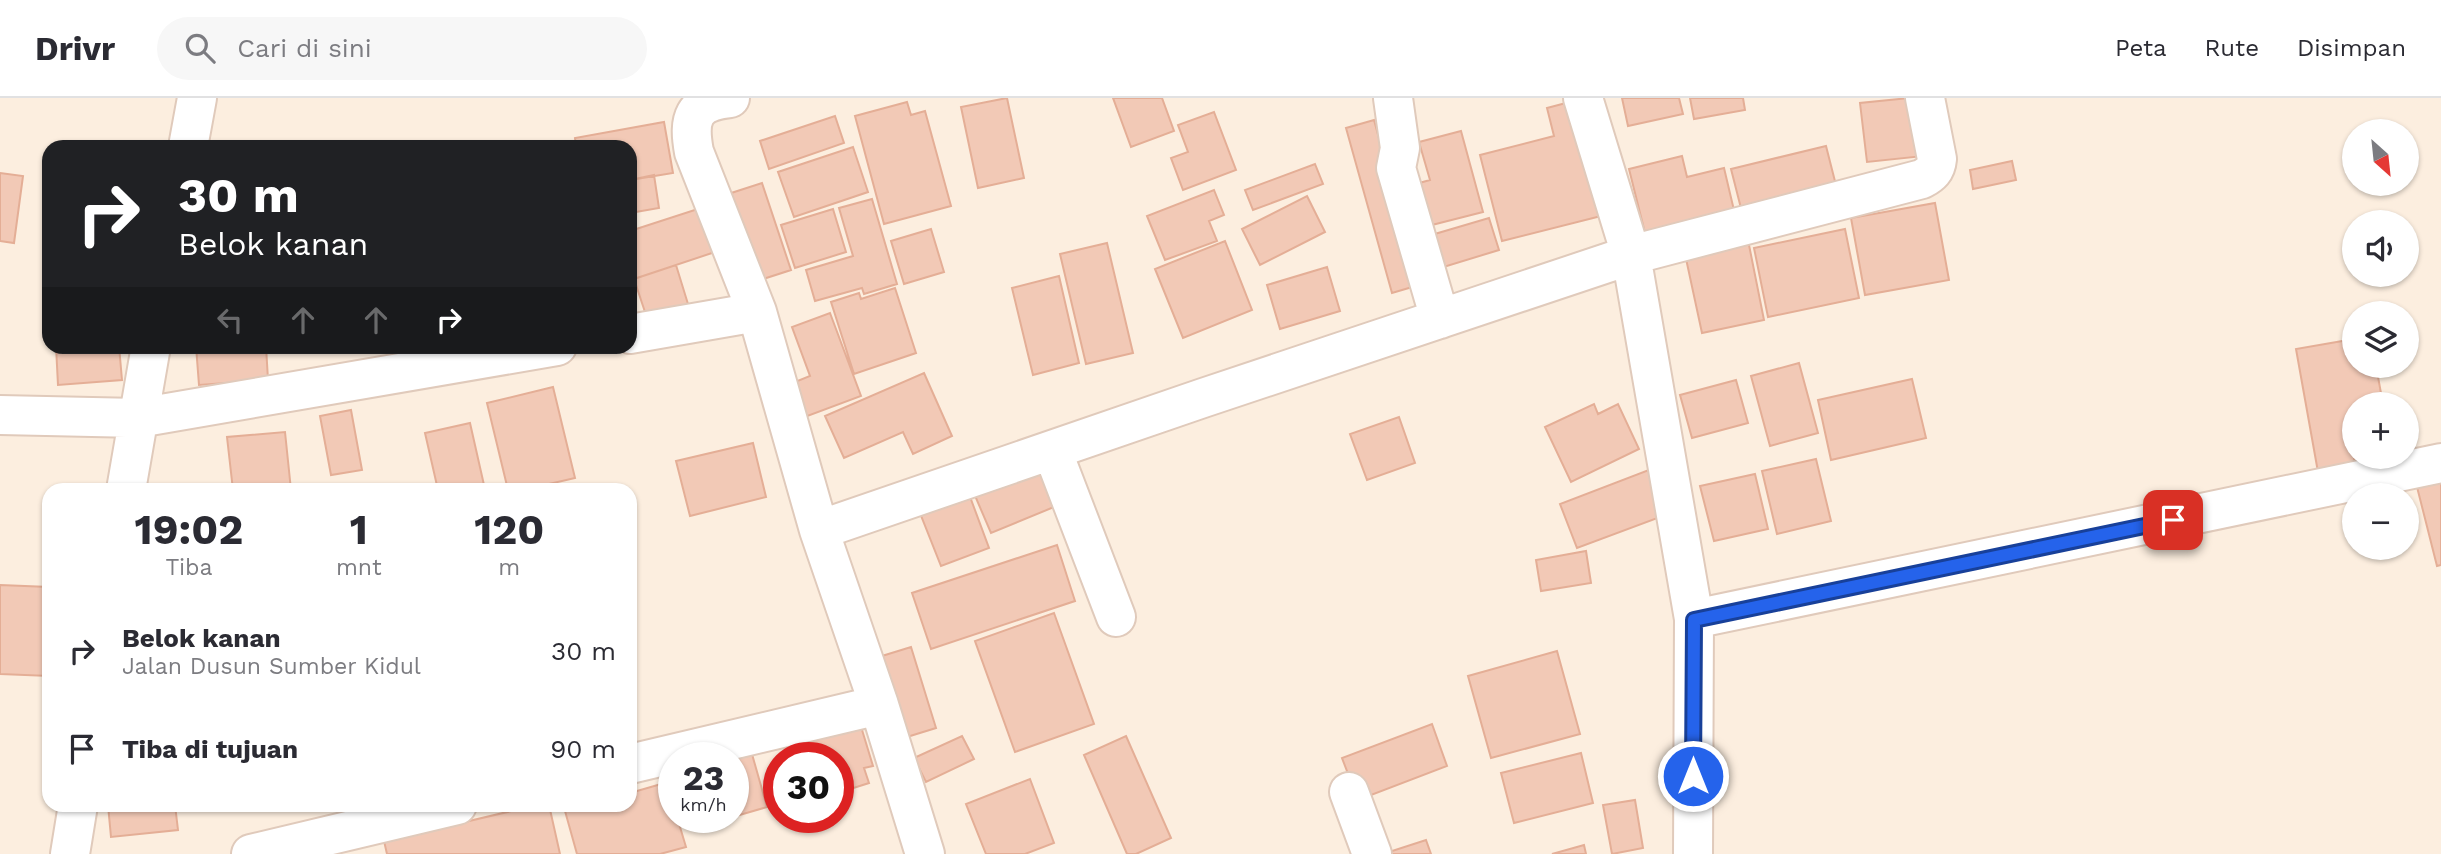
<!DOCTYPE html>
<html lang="id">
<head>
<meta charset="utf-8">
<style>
  :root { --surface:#fff; --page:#f7f7f7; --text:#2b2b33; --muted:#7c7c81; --line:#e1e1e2 }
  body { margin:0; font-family:"Work Sans",sans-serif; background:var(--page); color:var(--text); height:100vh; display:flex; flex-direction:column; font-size:26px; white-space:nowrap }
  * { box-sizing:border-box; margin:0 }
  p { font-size:23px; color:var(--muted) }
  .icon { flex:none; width:38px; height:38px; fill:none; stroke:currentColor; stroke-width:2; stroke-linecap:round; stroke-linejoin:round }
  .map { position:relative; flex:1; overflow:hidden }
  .panel { position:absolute; left:42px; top:385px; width:595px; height:329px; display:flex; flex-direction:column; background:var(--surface); border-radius:21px; box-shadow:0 2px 5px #0004 }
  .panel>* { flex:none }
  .guide { position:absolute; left:42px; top:42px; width:595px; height:214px; border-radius:21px; box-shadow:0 2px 5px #0004; background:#202124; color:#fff; overflow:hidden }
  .needle { width:46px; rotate:153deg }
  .tools { position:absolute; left:2342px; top:21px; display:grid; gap:14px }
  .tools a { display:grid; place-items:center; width:77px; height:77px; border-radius:50%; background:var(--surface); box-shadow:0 2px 5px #0004; font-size:35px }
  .speed { position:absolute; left:658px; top:644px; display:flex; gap:14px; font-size:35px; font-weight:700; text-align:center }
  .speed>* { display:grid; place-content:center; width:91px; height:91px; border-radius:50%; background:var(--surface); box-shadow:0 2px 5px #0004; line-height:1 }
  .speed small { font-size:18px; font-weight:400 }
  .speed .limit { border:10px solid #d22; background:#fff; color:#111 }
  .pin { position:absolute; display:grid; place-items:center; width:60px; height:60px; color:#fff; margin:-30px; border-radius:14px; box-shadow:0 4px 10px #0006 }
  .me { position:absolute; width:77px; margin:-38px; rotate:0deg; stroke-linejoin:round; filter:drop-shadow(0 0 5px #0008) }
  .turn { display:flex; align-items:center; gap:24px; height:147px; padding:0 21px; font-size:32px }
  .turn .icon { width:91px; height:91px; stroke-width:2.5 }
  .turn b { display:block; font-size:49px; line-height:60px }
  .lanes { display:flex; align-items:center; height:66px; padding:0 21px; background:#0003; justify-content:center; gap:35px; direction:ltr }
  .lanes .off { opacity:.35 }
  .eta { display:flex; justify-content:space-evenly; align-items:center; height:119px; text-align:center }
  .eta b { font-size:42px; font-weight:700; line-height:49px }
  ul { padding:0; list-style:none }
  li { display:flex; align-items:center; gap:21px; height:98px; padding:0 21px }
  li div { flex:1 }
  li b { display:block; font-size:26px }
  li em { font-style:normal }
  header { display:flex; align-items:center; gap:42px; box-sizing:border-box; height:98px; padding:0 35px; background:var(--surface); border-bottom:2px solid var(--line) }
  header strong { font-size:33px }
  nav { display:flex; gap:38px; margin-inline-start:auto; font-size:24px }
  .search { width:490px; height:63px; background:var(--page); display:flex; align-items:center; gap:18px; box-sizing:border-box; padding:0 24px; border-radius:38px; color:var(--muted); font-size:26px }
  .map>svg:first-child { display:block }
  .building { fill:#f2c9b6; stroke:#e4ae96; stroke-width:2 }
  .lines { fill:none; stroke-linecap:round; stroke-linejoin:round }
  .minor-casing { stroke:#e0cabb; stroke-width:42 }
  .minor { stroke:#fff; stroke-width:38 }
  .route-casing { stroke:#184099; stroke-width:18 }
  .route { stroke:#2563eb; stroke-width:12 }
</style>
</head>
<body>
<header>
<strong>Drivr</strong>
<div class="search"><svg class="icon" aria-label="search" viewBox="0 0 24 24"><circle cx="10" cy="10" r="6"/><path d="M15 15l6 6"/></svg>Cari di sini</div>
<nav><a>Peta</a><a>Rute</a><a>Disimpan</a></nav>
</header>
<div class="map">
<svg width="2441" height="756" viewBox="0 0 2441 756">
  <rect width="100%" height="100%" fill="#fceedf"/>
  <path class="building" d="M1007,0L1024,80L978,90L961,9Z
    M1113,0H1162L1174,33L1131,49Z
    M1622,0H1679L1683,16L1628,28Z
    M1690,0H1743L1745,12L1694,21Z
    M1909,0L1924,58L1867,64L1860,5Z
    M1581,1L1609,116L1502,143L1480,57L1554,38L1547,10Z
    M907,4L911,17L925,13L951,108L884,126L855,18Z
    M1214,14L1236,72L1183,92L1171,60L1188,54L1178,27Z
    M835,18L844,45L769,71L760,43Z
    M1374,22L1419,187L1392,195L1346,30Z
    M664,24L673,75L630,82V49H576L575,40Z
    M1461,33L1483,114L1424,129L1412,87L1430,82L1419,44Z
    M1826,48L1839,99L1744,122L1731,71Z
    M853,49L868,94L794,119L778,74Z
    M1682,58L1687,79L1724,70L1737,125L1648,147L1629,71Z
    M2012,63L2016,82L1973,91L1970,72Z
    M1315,66L1323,86L1253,112L1245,92Z
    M0,75L23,78L14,145L0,143Z
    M654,77L659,110L630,115V82Z
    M762,85L791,172L751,185L722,98Z
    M1214,92L1224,117L1209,123L1217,143L1165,162L1147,118Z
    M1307,98L1325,134L1260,167L1242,131Z
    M872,101L897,186L864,196L862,190L815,203L806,172L853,158L839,110Z
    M1935,105L1949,182L1865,197L1851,120Z
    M707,108L721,152L634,181L630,169V133Z
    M833,111L846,154L795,170L781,127Z
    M1489,120L1499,152L1437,171L1428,138Z
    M931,131L944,174L904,186L891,143Z
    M1845,131L1859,200L1768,219L1754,150Z
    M1748,142L1764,222L1702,235L1685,156Z
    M1225,143L1252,212L1183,240L1155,171Z
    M1107,145L1133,255L1086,266L1060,156Z
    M676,167L688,206L647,220L634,181Z
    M1327,169L1340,213L1280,231L1267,187Z
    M1059,178L1079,265L1033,277L1012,190Z
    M895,190L916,255L854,276L831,204L859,195L861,201Z
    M830,215L861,298L802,320L790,286L810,278L792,229Z
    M2354,241V268H2376L2383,306H2354V347H2352L2355,367L2318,374L2296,251Z
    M56,248H119L122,282L58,287Z
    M196,248H266L268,282L199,287Z
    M1799,265L1818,335L1770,348L1751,278Z
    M924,275L952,338L913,356L903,334L844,360L825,318Z
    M1912,281L1926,340L1831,362L1818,302Z
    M1736,282L1748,325L1692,340L1680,297Z
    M553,289L575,380L523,392H508L487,305Z
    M1594,306L1598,316L1618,306L1639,351L1571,384L1545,329Z
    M351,312L362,372L331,377L320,318Z
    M1399,319L1415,365L1367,382L1350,336Z
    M470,325L484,387L462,392H438L425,335Z
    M285,334L291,392H233L227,339Z
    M753,345L766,399L690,418L676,363Z
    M1816,361L1831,423L1777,436L1762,373Z
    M1038,366L1054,409L991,435L973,393Z
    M1654,370L1671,415L1577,450L1560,406Z
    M2441,375V467L2437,468L2415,381Z
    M1755,376L1768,431L1714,443L1700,388Z
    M969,396L989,450L941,468L920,415Z
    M1057,447L1075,503L931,551L912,495Z
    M1586,453L1591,485L1541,493L1536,462Z
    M0,487L49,489V578L0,576Z
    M1054,515L1094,626L1015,654L975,543Z
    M911,549L936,630L894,643L869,562Z
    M1557,553L1580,636L1491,660L1468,578Z
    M859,622L873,668L864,670L869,685L838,695V660H807L801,640Z
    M1432,626L1447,668L1358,702L1342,660Z
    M962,638L974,661L926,684L914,660Z
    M1126,638L1171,740L1136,756H1127L1084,657Z
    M748,642L767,709L733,719V660Z
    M1581,655L1593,705L1514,725L1501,675Z
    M1030,681L1054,745L1025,756H986L966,706Z
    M668,684L674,706V719H677L686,749L660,756H577L565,713L586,707H630V695Z
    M1635,702L1643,750L1612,756L1603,707Z
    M108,707H175L178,732L111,739Z
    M537,707H549L560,756H387L384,743Z
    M693,719H732L696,730Z
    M1426,742L1431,756H1389V754Z
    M1584,747L1586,756H1552Z"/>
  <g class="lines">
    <defs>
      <path id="minor" d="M730,0C692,4 688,21 694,54L757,214L819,432L879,607L925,756
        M1393,0L1400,50L1396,70L1440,221
        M1583,0L1631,157L1694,521L1693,756
        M188,49L197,0
        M630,236L757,214
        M0,317L138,320L557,248
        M1052,352L1116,519
        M126,392L151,248
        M819,432L1203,300L1631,157L1922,81C1931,76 1936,72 1937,61L1925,0
        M1694,521L2441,365
        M630,666L879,607
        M1349,694L1372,756
        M70,756L78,707
        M251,756L457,707"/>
    </defs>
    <use href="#minor" class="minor-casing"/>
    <use href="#minor" class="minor"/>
  </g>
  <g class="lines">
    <defs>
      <path id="route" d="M1693,678L1694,522L2173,422"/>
    </defs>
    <use href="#route" class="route-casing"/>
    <use href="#route" class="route"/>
  </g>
</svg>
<div class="tools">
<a><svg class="needle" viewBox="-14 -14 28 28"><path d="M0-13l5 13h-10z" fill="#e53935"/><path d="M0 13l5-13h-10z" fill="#7c7c81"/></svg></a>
<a><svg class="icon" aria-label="sound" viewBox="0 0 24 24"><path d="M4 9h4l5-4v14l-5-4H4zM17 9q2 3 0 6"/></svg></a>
<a><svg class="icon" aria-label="layers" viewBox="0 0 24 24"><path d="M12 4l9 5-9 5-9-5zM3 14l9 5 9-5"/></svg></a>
<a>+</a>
<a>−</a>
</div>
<div class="speed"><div>23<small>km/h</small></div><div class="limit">30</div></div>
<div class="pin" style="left:2173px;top:422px;background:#d93025"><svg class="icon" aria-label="arrive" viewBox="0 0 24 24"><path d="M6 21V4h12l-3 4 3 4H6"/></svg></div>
<svg class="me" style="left:1693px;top:678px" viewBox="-20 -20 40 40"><circle r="17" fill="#2563eb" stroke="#fff" stroke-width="3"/><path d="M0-11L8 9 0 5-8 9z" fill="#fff"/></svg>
<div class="guide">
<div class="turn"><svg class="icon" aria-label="right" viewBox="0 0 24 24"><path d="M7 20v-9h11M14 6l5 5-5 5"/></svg><div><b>30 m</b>Belok kanan</div></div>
<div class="lanes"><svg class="icon off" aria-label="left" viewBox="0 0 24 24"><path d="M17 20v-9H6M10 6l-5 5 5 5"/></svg><svg class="icon off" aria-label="ahead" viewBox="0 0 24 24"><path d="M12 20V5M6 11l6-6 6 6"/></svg><svg class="icon off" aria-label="ahead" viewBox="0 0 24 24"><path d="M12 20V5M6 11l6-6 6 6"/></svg><svg class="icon" aria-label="right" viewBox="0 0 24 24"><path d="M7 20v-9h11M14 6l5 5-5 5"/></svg></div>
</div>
<section class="panel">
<div class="eta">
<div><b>19:02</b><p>Tiba</p></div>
<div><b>1</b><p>mnt</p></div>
<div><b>120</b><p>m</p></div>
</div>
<ul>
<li><svg class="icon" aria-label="right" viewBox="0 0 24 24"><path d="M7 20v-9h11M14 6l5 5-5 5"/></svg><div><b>Belok kanan</b><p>Jalan Dusun Sumber Kidul</p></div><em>30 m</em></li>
<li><svg class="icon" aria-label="arrive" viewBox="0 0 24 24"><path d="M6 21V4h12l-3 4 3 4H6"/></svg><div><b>Tiba di tujuan</b></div><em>90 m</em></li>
</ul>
</section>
</div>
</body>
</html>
